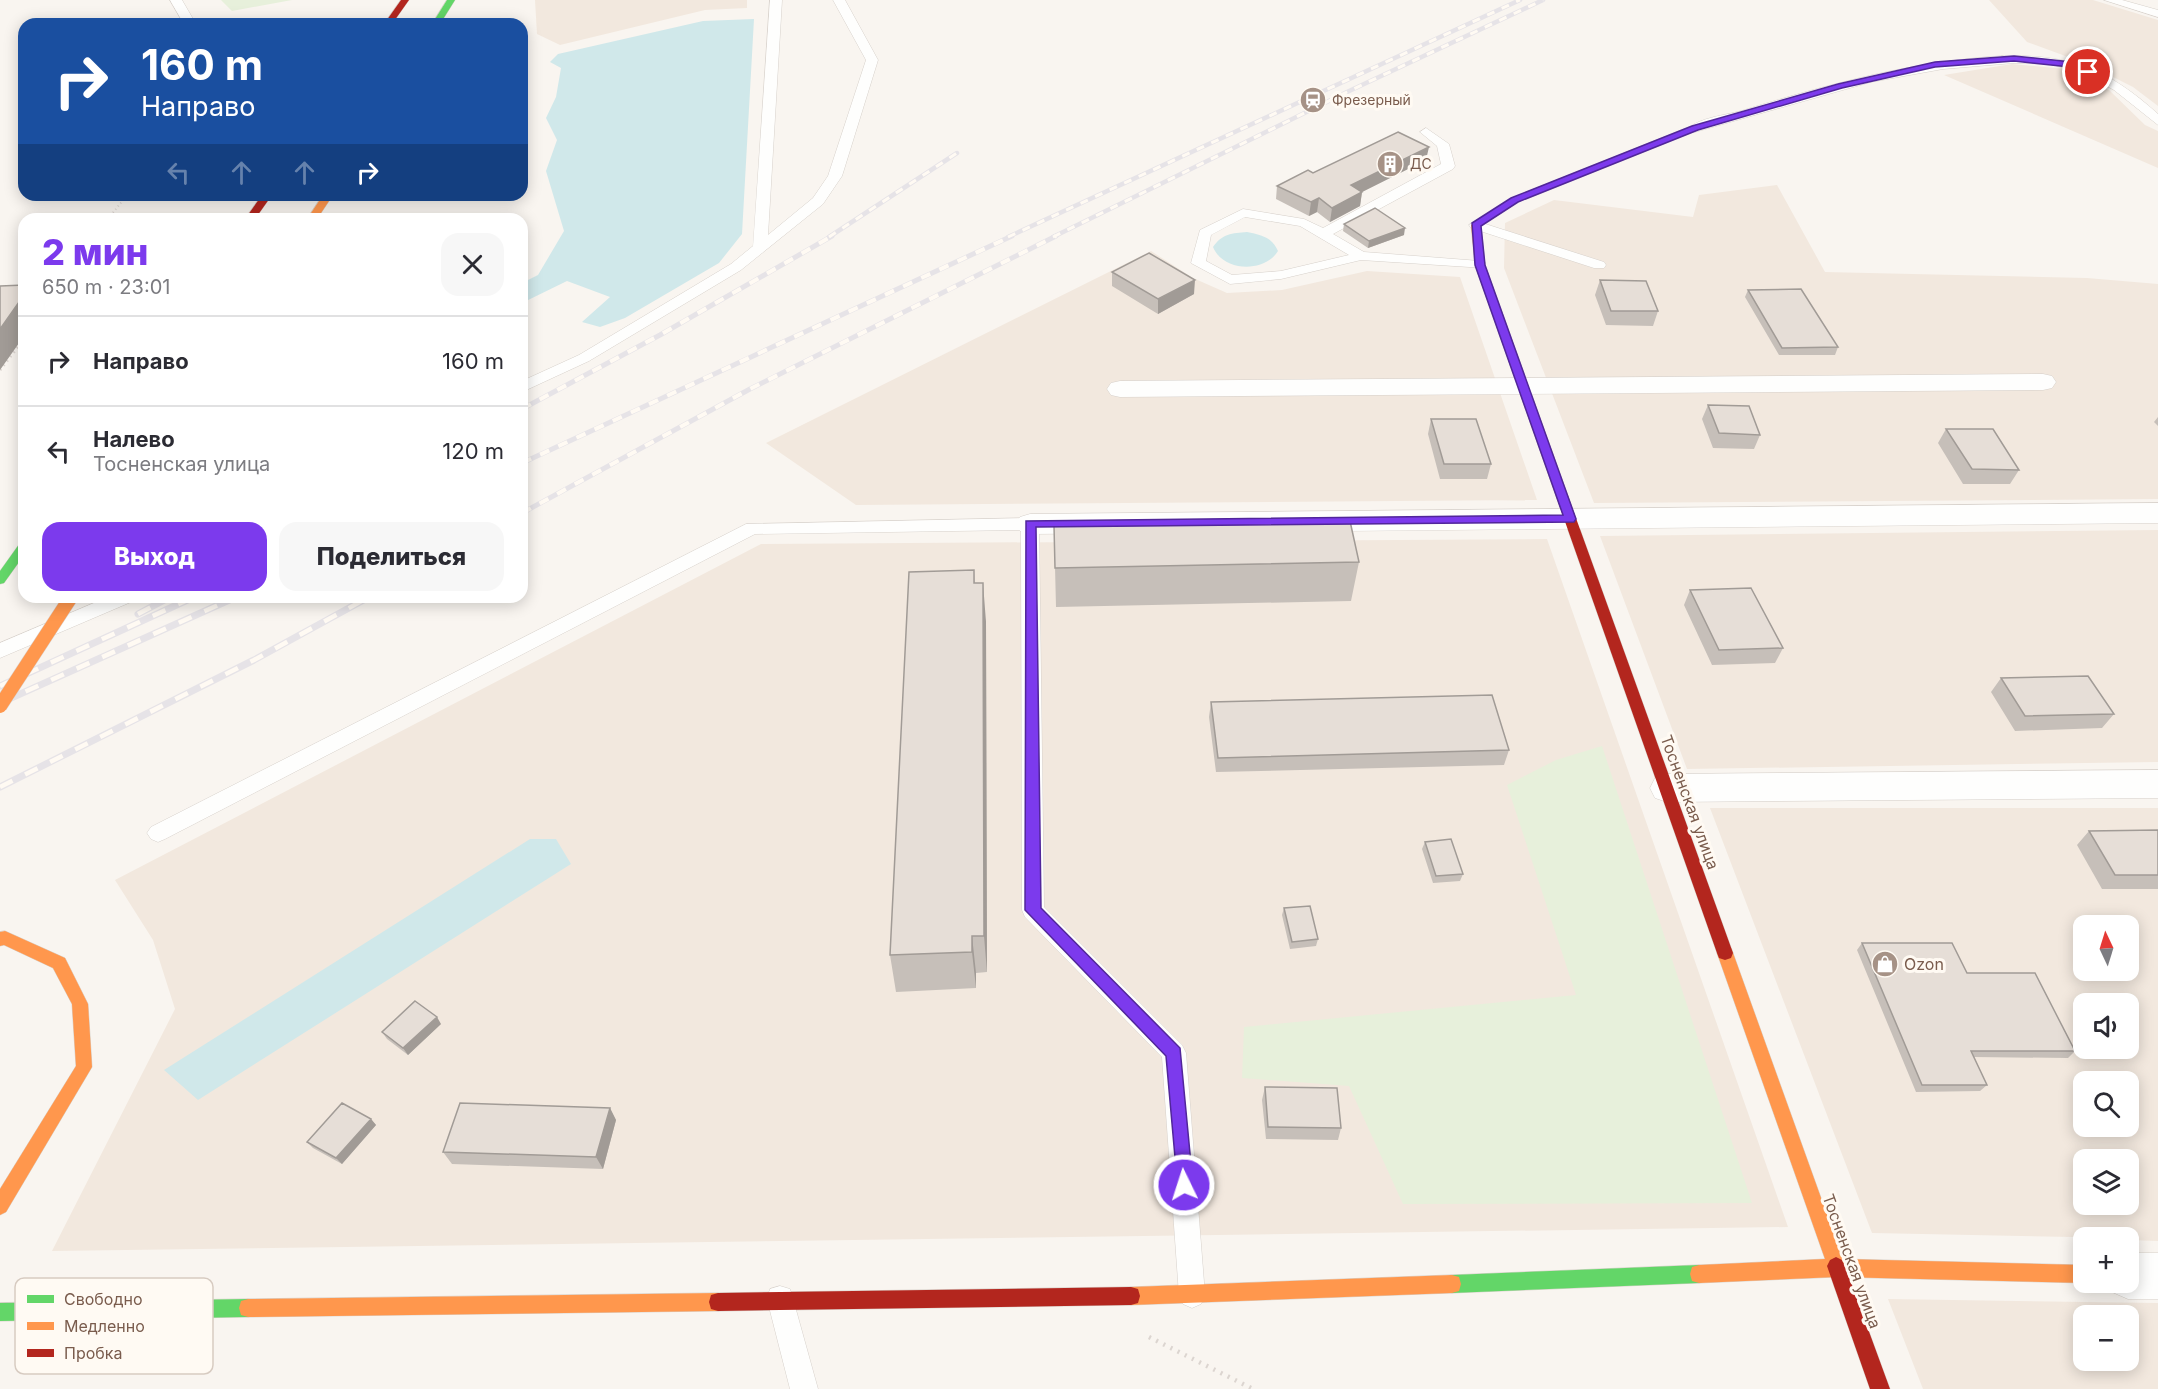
<!DOCTYPE html>
<html lang="ru">
<head>
<meta charset="utf-8">
<style>
  :root { --surface:#fff; --page:#f7f7f7; --text:#2b2b33; --muted:#7c7c81; --line:#e1e1e2; --accent:#7c3aed }
  body { margin:0; font-family:Inter,sans-serif; background:var(--page); color:var(--text); height:100vh; display:flex; flex-direction:column; font-size:22px; white-space:nowrap }
  * { box-sizing:border-box; margin:0 }
  p { font-size:20px; color:var(--muted) }
  .icon { flex:none; width:33px; height:33px; fill:none; stroke:currentColor; stroke-width:2; stroke-linecap:round; stroke-linejoin:round }
  .map { position:relative; flex:1; overflow:hidden }
  .side { position:absolute; left:18px; top:213px; width:510px; height:390px; display:flex; flex-direction:column; background:var(--surface); border-radius:18px; box-shadow:0 3px 15px #0003 }
  .side>* { flex:none }
  .banner { position:absolute; left:18px; top:18px; width:510px; height:183px; border-radius:18px; box-shadow:0 3px 15px #0003; background:#1a4fa0; color:#fff; overflow:hidden }
  .needle { width:39px; rotate:356deg }
  .fabs { position:absolute; left:2073px; top:915px; display:grid; gap:12px }
  .fabs a { display:grid; place-items:center; width:66px; height:66px; border-radius:12px; background:var(--surface); box-shadow:0 3px 15px #0003; font-size:30px }
  .pin { position:absolute; display:grid; place-items:center; width:51px; height:51px; color:#fff; margin:-26px; border:3px solid #fff; border-radius:50%; box-shadow:0 2px 6px #0007 }
  .me { position:absolute; width:66px; margin:-33px; rotate:356deg; stroke-linejoin:round; filter:drop-shadow(0 0 4px #0008) }
  .turn { display:flex; align-items:center; gap:21px; height:126px; padding:0 24px; font-size:27px }
  .turn .icon { width:78px; height:78px; stroke-width:2.5 }
  .turn b { display:block; font-size:42px; line-height:51px }
  .lanes { display:flex; align-items:center; height:57px; padding:0 24px; background:#0003; justify-content:center; gap:30px; direction:ltr }
  .lanes .off { opacity:.35 }
  .round { display:grid; place-items:center; flex:none; width:63px; height:63px; border-radius:18px; background:var(--page) }
  .headline { display:flex; align-items:center; justify-content:space-between; height:102px; padding:0 24px }
  h1 { font-size:36px; font-weight:800; line-height:45px; color:var(--accent) }
  .cta { display:flex; gap:12px; margin-top:auto; padding:12px 24px }
  .cta a { flex:1; height:69px; border-radius:18px; background:var(--accent); color:#fff; font-size:24px; font-weight:800; line-height:69px; text-align:center }
  .cta a+a { background:var(--page); color:var(--text) }
  ul { padding:0; list-style:none }
  li { display:flex; align-items:center; gap:18px; height:90px; padding:0 24px; border-top:2px solid var(--line) }
  li div { flex:1 }
  li b { display:block; font-size:22px }
  li em { font-style:normal }
  .map>svg:first-child { display:block }
  .residential { fill:#f2e8de; fill-rule:evenodd }
  .green { fill:#e7f0db }
  .water { fill:#d0e8ea }
  .lines { fill:none; stroke-linecap:round; stroke-linejoin:round }
  .lane-casing { stroke:#d7d1cb; stroke-width:1 }
  .street-casing { stroke:#d7d1cb; stroke-width:1 }
  .fast-casing { stroke:#d9d2cb; stroke-width:1 }
  .slow-casing { stroke:#d9d2cb; stroke-width:1 }
  .jam-casing { stroke:#d9d2cb; stroke-width:1 }
  .path-far2 { stroke:#dcd5d0; stroke-width:2; stroke-dasharray:1 3; stroke-linecap:butt }
  .path-far1 { stroke:#dcd5d0; stroke-width:3; stroke-dasharray:1.5 4; stroke-linecap:butt }
  .path { stroke:#dcd5d0; stroke-width:4.5; stroke-dasharray:2 6; stroke-linecap:butt }
  .lane { fill:#fefefd; fill-rule:evenodd }
  .street { fill:#fefefd; fill-rule:evenodd }
  .fast { fill:#63d668; fill-rule:evenodd }
  .slow { fill:#ff974d; fill-rule:evenodd }
  .jam { fill:#b3261e; fill-rule:evenodd }
  .rail-far2-casing { stroke:#e6e3e7; stroke-width:4.5 }
  .rail-far1-casing { stroke:#e6e3e7; stroke-width:5 }
  .rail-casing { stroke:#e6e3e7; stroke-width:7 }
  .rail-far2 { stroke:#fffaf3; stroke-width:3; stroke-dasharray:8; stroke-linecap:butt }
  .rail-far1 { stroke:#fffaf3; stroke-width:4; stroke-dasharray:10; stroke-linecap:butt }
  .rail { stroke:#fffaf3; stroke-width:4.5; stroke-dasharray:14; stroke-linecap:butt }
  .slow-bridge-casing { stroke:#dad1cc; stroke-width:15; stroke-linecap:butt }
  .slow-bridge { stroke:#ff974d; stroke-width:14 }
  .wall { fill:#c6bfb9 }
  .shaded-wall { fill:#a19b96 }
  .building { fill:#e6ded7; stroke:#a19b96; stroke-width:1.5 }
  .route { fill:#7c3aed; stroke:#51269a; stroke-width:1.5 }
  .labels { text-anchor:middle; stroke-width:6; stroke-linejoin:round; paint-order:stroke }
  .far-poi-label { font-size:14px; fill:#7a5c4d; stroke:#fffaf3; text-anchor:start }
  .street-label { font-size:16px; fill:#7a5c4d; stroke:#fffaf3 }
  .poi-label { font-size:16px; fill:#7a5c4d; stroke:#fffaf3; text-anchor:start }
  .key { fill:#fffaf3; stroke:#d7cbc1; stroke-width:1.5 }
  .key-label { font-size:16px; fill:#7a5c4d }
</style>
</head>
<body>
<div class="map">
<svg width="2158" height="1389" viewBox="0 0 2158 1389">
  <rect width="100%" height="100%" fill="#f9f5f0"/>
  <path class="residential" d="M535,0H747V8L705,10L560,45L537,34Z
    M1989,0H2093L2158,20V106L2133,87L2087,64L2027,42Z
    M2012,64L2066,69L2109,90L2145,125L2158,131V168L1944,75Z
    M1777,185L1825,272L2087,278L2158,284V499L1594,503L1504,268L1505,223L1554,200L1693,217L1699,195Z
    M1151,251L1193,278L1227,293L1282,290L1367,271L1460,277L1537,500L856,505L766,443Z
    M2158,530V762L1687,769L1600,536Z
    M1547,539L1788,1227L52,1251L175,1009L153,940L115,880L761,544Z
    M1710,808H2158V1241L2129,1240L2128,1238L1872,1233ZM2084,926H2128V970H2084ZM2084,1004H2128V1048H2084ZM2084,1082H2128V1126H2084ZM2084,1160H2128V1204H2084Z
    M1888,1299L2158,1303V1389H1923ZM2084,1316H2128V1360H2084Z"/>
  <path class="green" d="M221,0H292L232,11Z
    M1602,746L1752,1203L1403,1204L1349,1086L1242,1078L1244,1027L1576,995L1507,785L1556,760Z"/>
  <path class="water" d="M754,19L742,234L719,263L625,318L600,327L582,322L610,297L567,281L522,303V283L538,275L564,231L546,171L557,140L546,118L556,97L561,68L550,62L558,54L703,21Z
    M1247,232C1261,235 1272,237 1278,251C1265,273 1223,272 1213,247C1222,234 1232,233 1247,232Z
    M530,839H556L571,864L198,1100L164,1070Z"/>
  <g class="lines">
    <defs>
      <path id="lane" d="M170,0H182L196,24H184Z
        M770,0H782L768,235L813,198L828,176L866,60L833,0H845L878,60L842,176L823,204L741,270L589,361L522,392V381L579,355L731,264L753,246Z
        M2104,0H2122L2158,10V17Z
        M2002,56C2070,54 2108,69 2158,114V125L2114,90L2079,71L2049,64L2014,63L1943,69L1871,82L1695,132L1689,128C1699,118 1726,115 1741,111C1826,85 1913,61 2002,56Z
        M1426,128L1449,144L1455,166L1453,169L1333,234L1364,252L1480,261L1485,262V268L1361,260L1281,279L1230,284L1191,263L1200,230L1243,209L1304,219L1323,228L1441,164L1437,146L1420,132ZM1245,217L1300,226L1349,255L1281,271L1232,275L1206,261L1211,235Z
        M1476,221L1604,262L1606,265L1604,268H1594L1471,228L1469,225Z
        M1030,518L1039,524L1044,907L1182,1045L1186,1053L1205,1295L1201,1304L1192,1308L1183,1304L1179,1295L1162,1057L1025,917L1022,910L1021,530L755,534L165,839L158,842L151,839L147,833L151,827L746,524Z
        M108,597H134L131,602L0,658V643Z
        M780,1286L790,1289L793,1299L818,1389H790L767,1299L770,1289Z"/>
      <path id="street" d="M2043,374L2052,376L2056,382L2052,388L2043,390L1120,397L1111,395L1107,389L1111,383L1120,381Z
        M2158,503V523L1030,534L1020,531L1015,524L1020,517L1030,514Z
        M2158,770V798L1667,802L1655,798L1650,788L1655,778L1667,774Z
        M2128,1253H2158V1299H2128L2112,1292L2108,1282H2128Z"/>
      <path id="fast" d="M447,0H455L440,24H432Z
        M1695,125L1699,128L1698,130L1518,202L1484,224L1476,222L1512,198Z
        M24,542V555L4,583L0,584V571L20,543Z
        M1699,1265L1706,1267L1708,1274L1706,1281L1699,1283L1452,1293L1445,1291L1443,1284L1445,1277L1452,1275Z
        M248,1299L255,1301L257,1308L255,1315L248,1317L0,1321V1303Z"/>
      <path id="slow" d="M323,195H333L317,219H307Z
        M1481,219L1486,222L1481,226L1485,265L1568,496L1566,499L1562,500L1556,496L1475,265L1471,225Z
        M5,931L65,958L88,1004L92,1067L6,1212L0,1215V1189L76,1066L72,1004L53,968L4,945L0,946V932Z
        M1725,946L1731,948L1733,953L1843,1259L2084,1265V1282H2086L2084,1283L1837,1277L1699,1283L1692,1281L1690,1274L1692,1267L1699,1265L1825,1259L1717,953L1719,948Z
        M1452,1275L1459,1277L1461,1284L1459,1291L1452,1293L1131,1305L1124,1303L1122,1296L1124,1289L1131,1287Z
        M718,1293L725,1295L727,1302L725,1309L718,1311L248,1317L241,1315L239,1308L241,1301L248,1299Z"/>
      <path id="jam" d="M401,0H409L392,24H384Z
        M262,195H272L255,219H245Z
        M1562,492L1568,496L1733,953L1731,958L1725,960L1719,958L1717,953L1556,496Z
        M1836,1257L1842,1260L1845,1266L1890,1389H1870L1827,1266L1830,1260Z
        M1131,1287L1138,1289L1140,1296L1138,1303L1131,1305L718,1311L711,1309L709,1302L711,1295L718,1293Z"/>
    </defs>
    <use href="#lane" class="lane-casing"/>
    <use href="#street" class="street-casing"/>
    <use href="#fast" class="fast-casing"/>
    <use href="#slow" class="slow-casing"/>
    <use href="#jam" class="jam-casing"/>
    <path class="path-far2" d="M108,219L127,195"/>
    <path class="path-far1" d="M0,370L24,339"/>
    <path class="path" d="M1149,1337L1253,1389"/>
    <use href="#lane" class="lane"/>
    <use href="#street" class="street"/>
    <use href="#fast" class="fast"/>
    <use href="#slow" class="slow"/>
    <use href="#jam" class="jam"/>
    <defs>
      <path id="rail-far2" d="M829,237L957,153
        M1008,237L1520,0
        M1053,237L1347,92L1543,0"/>
      <path id="rail-far1" d="M522,409L660,335L832,236
        M522,463L1012,236
        M522,513L750,389L1056,236"/>
      <path id="rail" d="M138,614L170,597
        M0,686L194,597
        M0,703L236,597
        M0,787L254,660L369,597"/>
    </defs>
    <use href="#rail-far2" class="rail-far2-casing"/>
    <use href="#rail-far1" class="rail-far1-casing"/>
    <use href="#rail" class="rail-casing"/>
    <use href="#rail-far2" class="rail-far2"/>
    <use href="#rail-far1" class="rail-far1"/>
    <use href="#rail" class="rail"/>
    <defs>
      <path id="slow-bridge" d="M0,706L71,597"/>
    </defs>
    <use href="#slow-bridge" class="slow-bridge-casing"/>
    <use href="#slow-bridge" class="slow-bridge"/>
  </g>
  <path class="wall" d="M1426,160L1362,192L1360,206L1330,222L1317,212L1309,216L1276,199L1277,186L1313,173Z
    M1344,224L1404,235L1368,248L1343,231Z
    M1112,272L1194,294L1158,314L1112,286Z
    M1600,280L1658,311L1653,326L1606,325L1595,295Z
    M1748,290L1838,347L1835,355H1779L1745,297Z
    M1708,405L1760,435L1754,449L1713,448L1702,419Z
    M2158,417V426L2154,422Z
    M1431,419L1491,464L1487,479H1440L1428,434Z
    M1946,429L2019,470L2010,484H1963L1938,443Z
    M1054,526L1359,562L1351,601L1056,607Z
    M974,570L975,583L986,622L987,972L976,973V988L896,992L890,955Z
    M1690,590L1783,648L1775,663L1712,665L1684,605Z
    M2001,678L2114,714L2102,728L2015,731L1991,692Z
    M1211,702L1509,750L1504,765L1216,772L1209,717Z
    M2158,830V889H2102L2077,845L2089,831Z
    M1425,842L1463,874L1460,881L1433,883L1422,849Z
    M1284,908L1318,939L1316,946L1290,949L1282,915Z
    M1862,943L1967,973L2075,1051L2068,1058L1974,1057L1987,1085L1980,1091L1916,1092L1857,950Z
    M441,1024L408,1055L387,1039L382,1032Z
    M1265,1087L1341,1128L1338,1140L1266,1139L1262,1100Z
    M610,1108L616,1120L603,1169L452,1164L443,1152Z
    M371,1119L376,1125L342,1164L313,1148L307,1142Z"/>
  <path class="shaded-wall" d="M1429,147L1426,160L1362,192L1360,206L1330,222L1332,208L1351,185Z
    M1319,198L1317,212L1309,216L1311,202Z
    M1405,228L1404,235L1368,248L1369,241Z
    M1195,280L1194,294L1158,314V299Z
    M24,295V336L0,370V329Z
    M983,583L986,622L987,972L984,936Z
    M972,936L976,973V988L972,952Z
    M437,1017L441,1024L408,1055L403,1048Z
    M610,1108L616,1120L603,1169L596,1157Z
    M371,1119L376,1125L342,1164L336,1158Z"/>
  <path class="building" d="M1398,132L1429,147L1351,185L1362,192L1332,208L1319,198L1311,202L1277,186L1308,170L1313,173Z
    M1375,208L1405,228L1369,241L1344,224Z
    M1149,253L1195,280L1158,299L1112,272Z
    M1600,280L1646,281L1658,311H1611Z
    M24,285V295L0,329V286Z
    M1801,289L1838,347L1782,348L1748,290Z
    M1708,405L1749,406L1760,435L1719,433Z
    M1431,419H1476L1491,464H1444Z
    M1946,429H1993L2019,470L1972,469Z
    M1350,521L1359,562L1055,568L1054,526Z
    M974,570V583H983L984,936H972V952L890,955L909,572Z
    M1751,588L1783,648L1719,650L1690,590Z
    M2088,676L2114,714L2025,716L2001,678Z
    M1492,695L1509,750L1218,758L1211,702Z
    M2158,830V875H2115L2089,831Z
    M1451,839L1463,874L1436,876L1425,842Z
    M1310,906L1318,939L1292,942L1284,908Z
    M1862,943H1952L1967,973H2035L2075,1051H1971L1987,1085H1922Z
    M415,1001L437,1017L403,1048L382,1032Z
    M1265,1087L1337,1088L1341,1128L1268,1127Z
    M342,1103L371,1119L336,1158L307,1142Z
    M460,1103L610,1108L596,1157L443,1152Z"/>
  <path class="route" d="M2014,56L2072,62L2092,72L2088,75L2070,67L2014,61L1935,67L1842,88L1698,130L1518,202L1481,226L1485,265L1576,519L1574,522L1036,527L1041,908L1180,1048L1193,1185L1190,1191L1184,1194L1178,1191L1166,1056L1025,910L1026,521L1563,515L1475,265L1472,223L1511,198L1692,126L1838,84L1935,62Z"/>
  <defs>
    <symbol id="station-disc" viewBox="-11 -11 22 22"><circle r="9.5" fill="#a69286" stroke="#fffaf3"/><path d="M-3-6H3Q5-6 5-4V2Q5 4 3 4L4.5 6H3L1.5 4h-3L-3 6H-4.5L-3 4Q-5 4-5 2V-4Q-5-6-3-6ZM-3.5-4v3h7v-3ZM-3.5 1v1.5H-2V1ZM2 1v1.5H3.5V1Z" fill="#fff"/></symbol>
    <symbol id="building-disc" viewBox="-11 -11 22 22"><circle r="9.5" fill="#a69286" stroke="#fffaf3"/><path d="M-4-6H4V6H1V3H-1V6H-4ZM-2.5-4.3h1.7v1.8h-1.7ZM.8-4.3h1.7v1.8H.8ZM-2.5-1h1.7V.8h-1.7ZM.8-1h1.7V.8H.8Z" fill="#fff"/></symbol>
    <symbol id="shop-disc" viewBox="-11 -11 22 22"><circle r="9.5" fill="#a69286" stroke="#fffaf3"/><path d="M-5-2.5h2.3a2.7 3.5 0 0 1 5.4 0H5L5.5 6h-11ZM-1.5-2.5h3a1.5 2.3 0 0 0-3 0Z" fill="#fff"/></symbol>
  </defs>
  <g fill-rule="evenodd">
    <use href="#station-disc" x="1298" y="85" width="30" height="30"/>
    <use href="#building-disc" x="1375" y="149" width="30" height="30"/>
    <use href="#shop-disc" x="1870" y="949" width="30" height="30"/>
  </g>
  <g class="labels">
    <g class="far-poi-label">
      <text x="1332" y="105">Фрезерный</text>
      <text x="1410" y="169">ДС</text>
    </g>
    <g class="street-label">
      <text transform="translate(1690 802) rotate(70)" y="6">Тосненская улица</text>
      <text transform="translate(1852 1261) rotate(70)" y="6">Тосненская улица</text>
    </g>
    <g class="poi-label">
      <text x="1904" y="970">Ozon</text>
    </g>
  </g>
  <rect x="15" y="1278" width="198" height="96" rx="9" class="key"/>
  <rect x="27" y="1295" width="27" height="8" fill="#63d668"/>
  <rect x="27" y="1322" width="27" height="8" fill="#ff974d"/>
  <rect x="27" y="1349" width="27" height="8" fill="#b3261e"/>
  <g class="key-label">
    <text x="64" y="1305">Свободно</text>
    <text x="64" y="1332">Медленно</text>
    <text x="64" y="1359">Пробка</text>
  </g>
</svg>
<div class="fabs">
<a><svg class="needle" viewBox="-14 -14 28 28"><path d="M0-13l5 13h-10z" fill="#e53935"/><path d="M0 13l5-13h-10z" fill="#7c7c81"/></svg></a>
<a><svg class="icon" aria-label="sound" viewBox="0 0 24 24"><path d="M4 9h4l5-4v14l-5-4H4zM17 9q2 3 0 6"/></svg></a>
<a><svg class="icon" aria-label="search" viewBox="0 0 24 24"><circle cx="10" cy="10" r="6"/><path d="M15 15l6 6"/></svg></a>
<a><svg class="icon" aria-label="layers" viewBox="0 0 24 24"><path d="M12 4l9 5-9 5-9-5zM3 14l9 5 9-5"/></svg></a>
<a>+</a>
<a>−</a>
</div>
<div class="pin" style="left:2088px;top:72px;background:#d93025"><svg class="icon" aria-label="arrive" viewBox="0 0 24 24"><path d="M6 21V4h12l-3 4 3 4H6"/></svg></div>
<svg class="me" style="left:1184px;top:1185px" viewBox="-20 -20 40 40"><circle r="17" fill="#7c3aed" stroke="#fff" stroke-width="3"/><path d="M0-11L8 9 0 5-8 9z" fill="#fff"/></svg>
<div class="banner">
<div class="turn"><svg class="icon" aria-label="right" viewBox="0 0 24 24"><path d="M7 20v-9h11M14 6l5 5-5 5"/></svg><div><b>160 m</b>Направо</div></div>
<div class="lanes"><svg class="icon off" aria-label="left" viewBox="0 0 24 24"><path d="M17 20v-9H6M10 6l-5 5 5 5"/></svg><svg class="icon off" aria-label="ahead" viewBox="0 0 24 24"><path d="M12 20V5M6 11l6-6 6 6"/></svg><svg class="icon off" aria-label="ahead" viewBox="0 0 24 24"><path d="M12 20V5M6 11l6-6 6 6"/></svg><svg class="icon" aria-label="right" viewBox="0 0 24 24"><path d="M7 20v-9h11M14 6l5 5-5 5"/></svg></div>
</div>
<section class="side">
<div class="headline"><div><h1>2 мин</h1><p>650 m · 23:01</p></div><a class="round"><svg class="icon" aria-label="close" viewBox="0 0 24 24"><path d="M6 6l12 12M18 6L6 18"/></svg></a></div>
<ul>
<li><svg class="icon" aria-label="right" viewBox="0 0 24 24"><path d="M7 20v-9h11M14 6l5 5-5 5"/></svg><div><b>Направо</b></div><em>160 m</em></li>
<li><svg class="icon" aria-label="left" viewBox="0 0 24 24"><path d="M17 20v-9H6M10 6l-5 5 5 5"/></svg><div><b>Налево</b><p>Тосненская улица</p></div><em>120 m</em></li>
</ul>
<div class="cta"><a>Выход</a><a>Поделиться</a></div>
</section>
</div>
</body>
</html>
